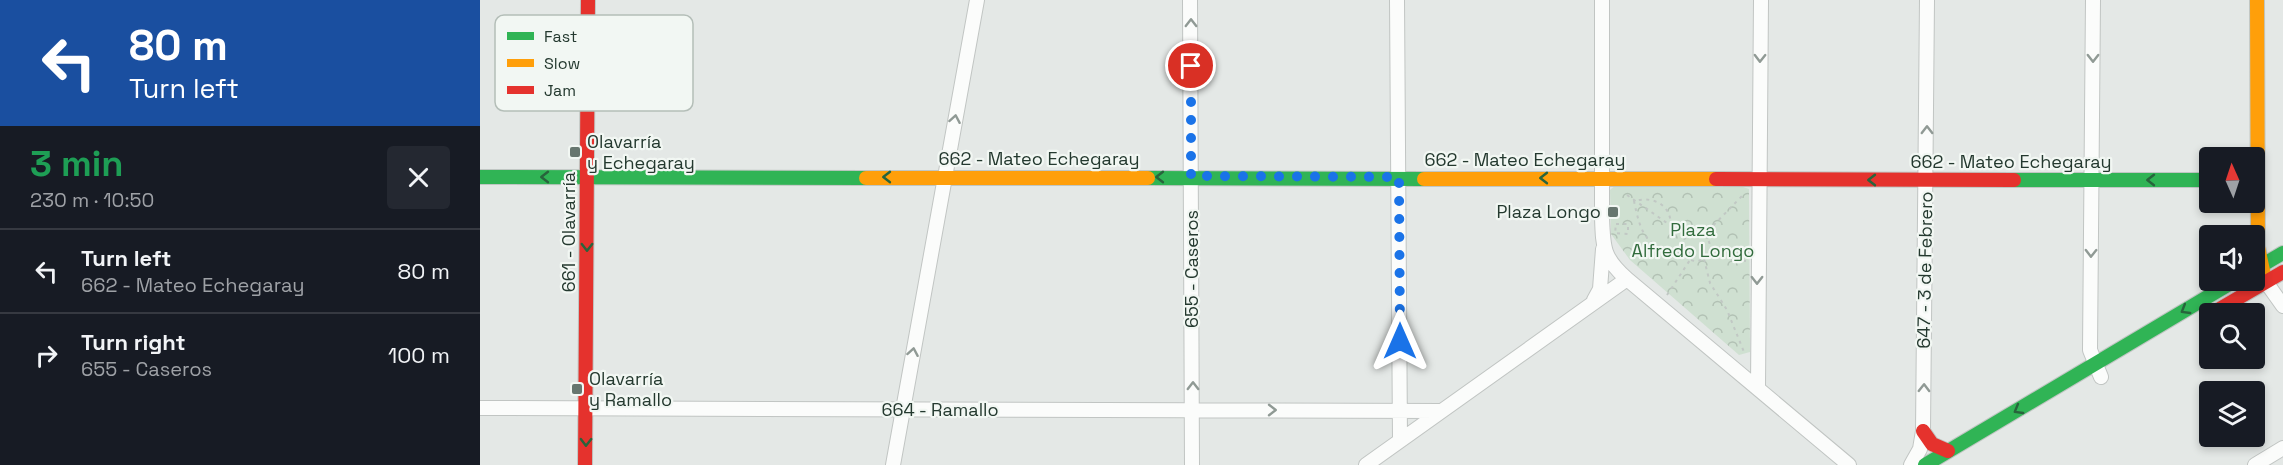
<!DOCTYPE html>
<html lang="en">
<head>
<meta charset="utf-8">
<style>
  :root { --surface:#171b24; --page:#242831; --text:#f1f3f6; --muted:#9ea1a6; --line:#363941 }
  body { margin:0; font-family:"Space Grotesk",sans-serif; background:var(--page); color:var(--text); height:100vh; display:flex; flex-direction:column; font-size:22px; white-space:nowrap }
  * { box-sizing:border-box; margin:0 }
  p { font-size:20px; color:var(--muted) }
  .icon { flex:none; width:33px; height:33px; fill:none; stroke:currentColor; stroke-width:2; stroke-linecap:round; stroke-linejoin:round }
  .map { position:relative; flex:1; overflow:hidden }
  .side { display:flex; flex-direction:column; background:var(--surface); width:480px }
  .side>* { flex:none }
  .hud { background:#1a4fa0; color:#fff; overflow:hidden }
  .needle { width:39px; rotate:357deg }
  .controls { position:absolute; left:1719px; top:147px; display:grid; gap:12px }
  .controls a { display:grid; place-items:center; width:66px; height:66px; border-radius:6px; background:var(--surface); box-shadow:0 3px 9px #0003; font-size:30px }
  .pin { position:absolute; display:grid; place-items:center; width:51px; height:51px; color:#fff; margin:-26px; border:3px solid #fff; border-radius:50%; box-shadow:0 2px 6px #0007 }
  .me { position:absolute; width:66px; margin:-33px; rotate:0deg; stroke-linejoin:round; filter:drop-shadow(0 0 4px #0008) }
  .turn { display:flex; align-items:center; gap:21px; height:126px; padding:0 30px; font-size:27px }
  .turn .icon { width:78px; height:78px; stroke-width:2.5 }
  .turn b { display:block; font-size:42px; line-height:51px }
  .round { display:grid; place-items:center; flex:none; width:63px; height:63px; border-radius:6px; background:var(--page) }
  .summary { display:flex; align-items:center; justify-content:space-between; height:102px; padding:0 30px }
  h1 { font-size:36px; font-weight:600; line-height:45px; color:#1e9e55 }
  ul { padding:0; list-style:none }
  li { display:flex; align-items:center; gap:18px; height:84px; padding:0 30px; border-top:2px solid var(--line) }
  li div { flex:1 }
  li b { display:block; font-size:22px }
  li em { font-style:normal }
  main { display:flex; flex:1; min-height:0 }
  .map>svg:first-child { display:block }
  .forest { fill:url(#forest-crowns) }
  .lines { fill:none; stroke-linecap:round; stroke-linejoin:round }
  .street-casing { stroke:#c1c5c3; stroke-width:16 }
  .fast-casing { stroke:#c0c6c3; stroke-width:16 }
  .slow-casing { stroke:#c0c6c3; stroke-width:16 }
  .jam-casing { stroke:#c0c6c3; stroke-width:16 }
  .path { stroke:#c1c8c4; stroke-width:2; stroke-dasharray:3 4.5; stroke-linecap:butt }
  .street { stroke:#fbfcfb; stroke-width:14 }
  .fast { stroke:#30b455; stroke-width:14 }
  .slow { stroke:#ff9f0a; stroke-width:14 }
  .jam { stroke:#e5322d; stroke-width:14 }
  .oneway { stroke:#909a95 }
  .oneway2 { stroke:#28643c }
  .route { stroke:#1a73e8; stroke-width:10; stroke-dasharray:0 18 }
  .poi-dot { fill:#67766f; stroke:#f2f7f3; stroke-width:2 }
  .labels { text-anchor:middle; stroke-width:4.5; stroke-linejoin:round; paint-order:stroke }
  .poi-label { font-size:18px; fill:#24392f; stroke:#f2f7f3; text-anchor:start }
  .street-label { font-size:18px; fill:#24392f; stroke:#f2f7f3 }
  .park-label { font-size:18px; fill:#326c3d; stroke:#f2f7f3 }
  .key { fill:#f2f7f3; stroke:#b4beb8; stroke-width:1.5 }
  .key-label { font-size:16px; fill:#24392f }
</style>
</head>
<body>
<main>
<section class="side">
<div class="hud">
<div class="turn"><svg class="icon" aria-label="left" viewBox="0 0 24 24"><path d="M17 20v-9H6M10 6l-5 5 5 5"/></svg><div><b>80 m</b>Turn left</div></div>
</div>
<div class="summary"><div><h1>3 min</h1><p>230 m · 10:50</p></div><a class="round"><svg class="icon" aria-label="close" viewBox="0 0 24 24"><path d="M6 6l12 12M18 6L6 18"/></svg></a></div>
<ul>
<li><svg class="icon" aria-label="left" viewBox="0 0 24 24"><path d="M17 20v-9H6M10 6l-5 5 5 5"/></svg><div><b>Turn left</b><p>662 - Mateo Echegaray</p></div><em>80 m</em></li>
<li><svg class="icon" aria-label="right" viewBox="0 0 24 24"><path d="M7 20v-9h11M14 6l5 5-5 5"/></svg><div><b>Turn right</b><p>655 - Caseros</p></div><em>100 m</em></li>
</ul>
</section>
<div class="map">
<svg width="1803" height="465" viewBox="0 0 1803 465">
  <defs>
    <pattern id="forest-crowns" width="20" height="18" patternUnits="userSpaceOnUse" patternTransform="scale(1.5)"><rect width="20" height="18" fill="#cfe0d1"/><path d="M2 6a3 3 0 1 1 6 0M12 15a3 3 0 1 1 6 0" fill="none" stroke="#b2c1b4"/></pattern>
  </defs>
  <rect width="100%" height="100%" fill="#e4e8e6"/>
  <path class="forest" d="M1136,185L1260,186L1269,189L1270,352L1259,355L1150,260L1131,234L1130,190Z"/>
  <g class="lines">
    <defs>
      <path id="street" d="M710,0L712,465
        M917,0L920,440
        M1122,0V217C1123,248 1123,258 1147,279L1369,465
        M1613,0L1610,350L1621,377
        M1786,282L1803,306
        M1114,300L1120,289L1123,249
        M1278,387L1281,0
        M0,408L961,411
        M413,465L497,0
        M886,465L1147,279
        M1431,465L1440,449L1443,431L1447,0
        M1775,465L1803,448"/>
      <path id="fast" d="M0,177L386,178
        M668,178L944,179
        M1534,180H1730
        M1774,270L1803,253
        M1445,465L1756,280"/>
      <path id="slow" d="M1777,0L1778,247L1785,280
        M386,178H668
        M944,179H1236"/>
      <path id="jam" d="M1236,179L1534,180
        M1731,314L1803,272
        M1443,431L1452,444L1468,451
        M105,465L108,0"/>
    </defs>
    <use href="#street" class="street-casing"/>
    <use href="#fast" class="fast-casing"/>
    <use href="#slow" class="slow-casing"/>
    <use href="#jam" class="jam-casing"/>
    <path class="path" d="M1147,195L1207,237
      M1136,224H1148V234L1135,233Z
      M1191,226C1191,204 1173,196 1154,201C1161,235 1166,248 1203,254
      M1202 247a14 14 0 1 1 28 0a14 14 0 1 1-28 0Z
      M1223,236L1263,195
      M1227,255L1266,261
      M1224,259L1230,283L1247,310L1264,352
      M1187,295L1210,260"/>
    <use href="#street" class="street"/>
    <use href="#fast" class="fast"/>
    <use href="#slow" class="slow"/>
    <use href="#jam" class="jam"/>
  </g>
  <defs><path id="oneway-chevron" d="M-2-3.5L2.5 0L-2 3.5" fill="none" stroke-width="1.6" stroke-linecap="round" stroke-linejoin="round" transform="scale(1.5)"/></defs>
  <g class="oneway">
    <use href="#oneway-chevron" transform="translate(711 23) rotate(-90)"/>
    <use href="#oneway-chevron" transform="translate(1280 58) rotate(91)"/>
    <use href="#oneway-chevron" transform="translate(1613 58) rotate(90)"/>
    <use href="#oneway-chevron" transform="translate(475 119) rotate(-80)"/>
    <use href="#oneway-chevron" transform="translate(1447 130) rotate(-90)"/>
    <use href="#oneway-chevron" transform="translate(1611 253) rotate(91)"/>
    <use href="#oneway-chevron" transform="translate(1277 280) rotate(90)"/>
    <use href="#oneway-chevron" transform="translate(433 352) rotate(-80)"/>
    <use href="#oneway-chevron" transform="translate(713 386) rotate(-90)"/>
    <use href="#oneway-chevron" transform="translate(1444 388) rotate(-89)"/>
    <use href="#oneway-chevron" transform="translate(792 410)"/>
  </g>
  <g class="oneway2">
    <use href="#oneway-chevron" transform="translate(65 177) rotate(-180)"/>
    <use href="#oneway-chevron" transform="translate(407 177) rotate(180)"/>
    <use href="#oneway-chevron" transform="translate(680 177) rotate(180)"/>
    <use href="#oneway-chevron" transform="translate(1064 178) rotate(-180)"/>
    <use href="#oneway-chevron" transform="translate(1392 180) rotate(-180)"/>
    <use href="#oneway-chevron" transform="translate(1671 180) rotate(-180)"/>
    <use href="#oneway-chevron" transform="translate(107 247) rotate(90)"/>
    <use href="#oneway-chevron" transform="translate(1705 310) rotate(149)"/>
    <use href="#oneway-chevron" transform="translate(1538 410) rotate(150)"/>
    <use href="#oneway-chevron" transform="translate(106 442) rotate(91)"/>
  </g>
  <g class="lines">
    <path class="route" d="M711,66V176L919,177L920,341"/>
  </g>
  <g class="poi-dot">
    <rect x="89" y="146" width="12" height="12" rx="3"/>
    <rect x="1127" y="206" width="12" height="12" rx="3"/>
    <rect x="91" y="383" width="12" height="12" rx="3"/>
  </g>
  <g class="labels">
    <g class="poi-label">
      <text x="107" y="148">Olavarría<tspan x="107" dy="21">y Echegaray</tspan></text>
      <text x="1121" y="218" text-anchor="end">Plaza Longo</text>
      <text x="109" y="385">Olavarría<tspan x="109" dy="21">y Ramallo</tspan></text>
    </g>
    <g class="street-label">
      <text x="559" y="165">662 - Mateo Echegaray</text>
      <text x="1045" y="166">662 - Mateo Echegaray</text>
      <text x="1531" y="168">662 - Mateo Echegaray</text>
      <text transform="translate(89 232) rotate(-90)" y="6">661 - Olavarría</text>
      <text transform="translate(712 269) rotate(-90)" y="6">655 - Caseros</text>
      <text transform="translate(1445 270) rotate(-89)" y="6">647 - 3 de Febrero</text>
      <text x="460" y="416">664 - Ramallo</text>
    </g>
    <g class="park-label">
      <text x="1213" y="236">Plaza<tspan x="1213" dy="21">Alfredo Longo</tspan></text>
    </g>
  </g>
  <rect x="15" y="15" width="198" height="96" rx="9" class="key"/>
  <rect x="27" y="32" width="27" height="8" fill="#30b455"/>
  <rect x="27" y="59" width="27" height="8" fill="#ff9f0a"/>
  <rect x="27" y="86" width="27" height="8" fill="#e5322d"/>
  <g class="key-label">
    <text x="64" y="42">Fast</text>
    <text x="64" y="69">Slow</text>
    <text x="64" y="96">Jam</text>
  </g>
</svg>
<div class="controls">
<a><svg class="needle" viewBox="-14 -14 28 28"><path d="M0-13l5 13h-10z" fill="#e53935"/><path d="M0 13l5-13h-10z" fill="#9ea1a6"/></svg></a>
<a><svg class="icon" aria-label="sound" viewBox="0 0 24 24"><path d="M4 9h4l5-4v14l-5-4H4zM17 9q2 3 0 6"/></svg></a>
<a><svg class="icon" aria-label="search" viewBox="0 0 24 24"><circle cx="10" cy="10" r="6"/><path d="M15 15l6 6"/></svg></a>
<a><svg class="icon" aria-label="layers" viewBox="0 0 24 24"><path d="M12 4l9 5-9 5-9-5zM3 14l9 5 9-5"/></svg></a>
</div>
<div class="pin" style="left:711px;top:66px;background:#d93025"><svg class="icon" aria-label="arrive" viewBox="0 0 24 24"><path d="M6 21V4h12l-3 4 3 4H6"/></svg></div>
<svg class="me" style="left:920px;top:341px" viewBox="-20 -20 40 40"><path d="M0-17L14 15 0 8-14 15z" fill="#1a73e8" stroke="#fff" stroke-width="4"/></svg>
</div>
</main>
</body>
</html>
